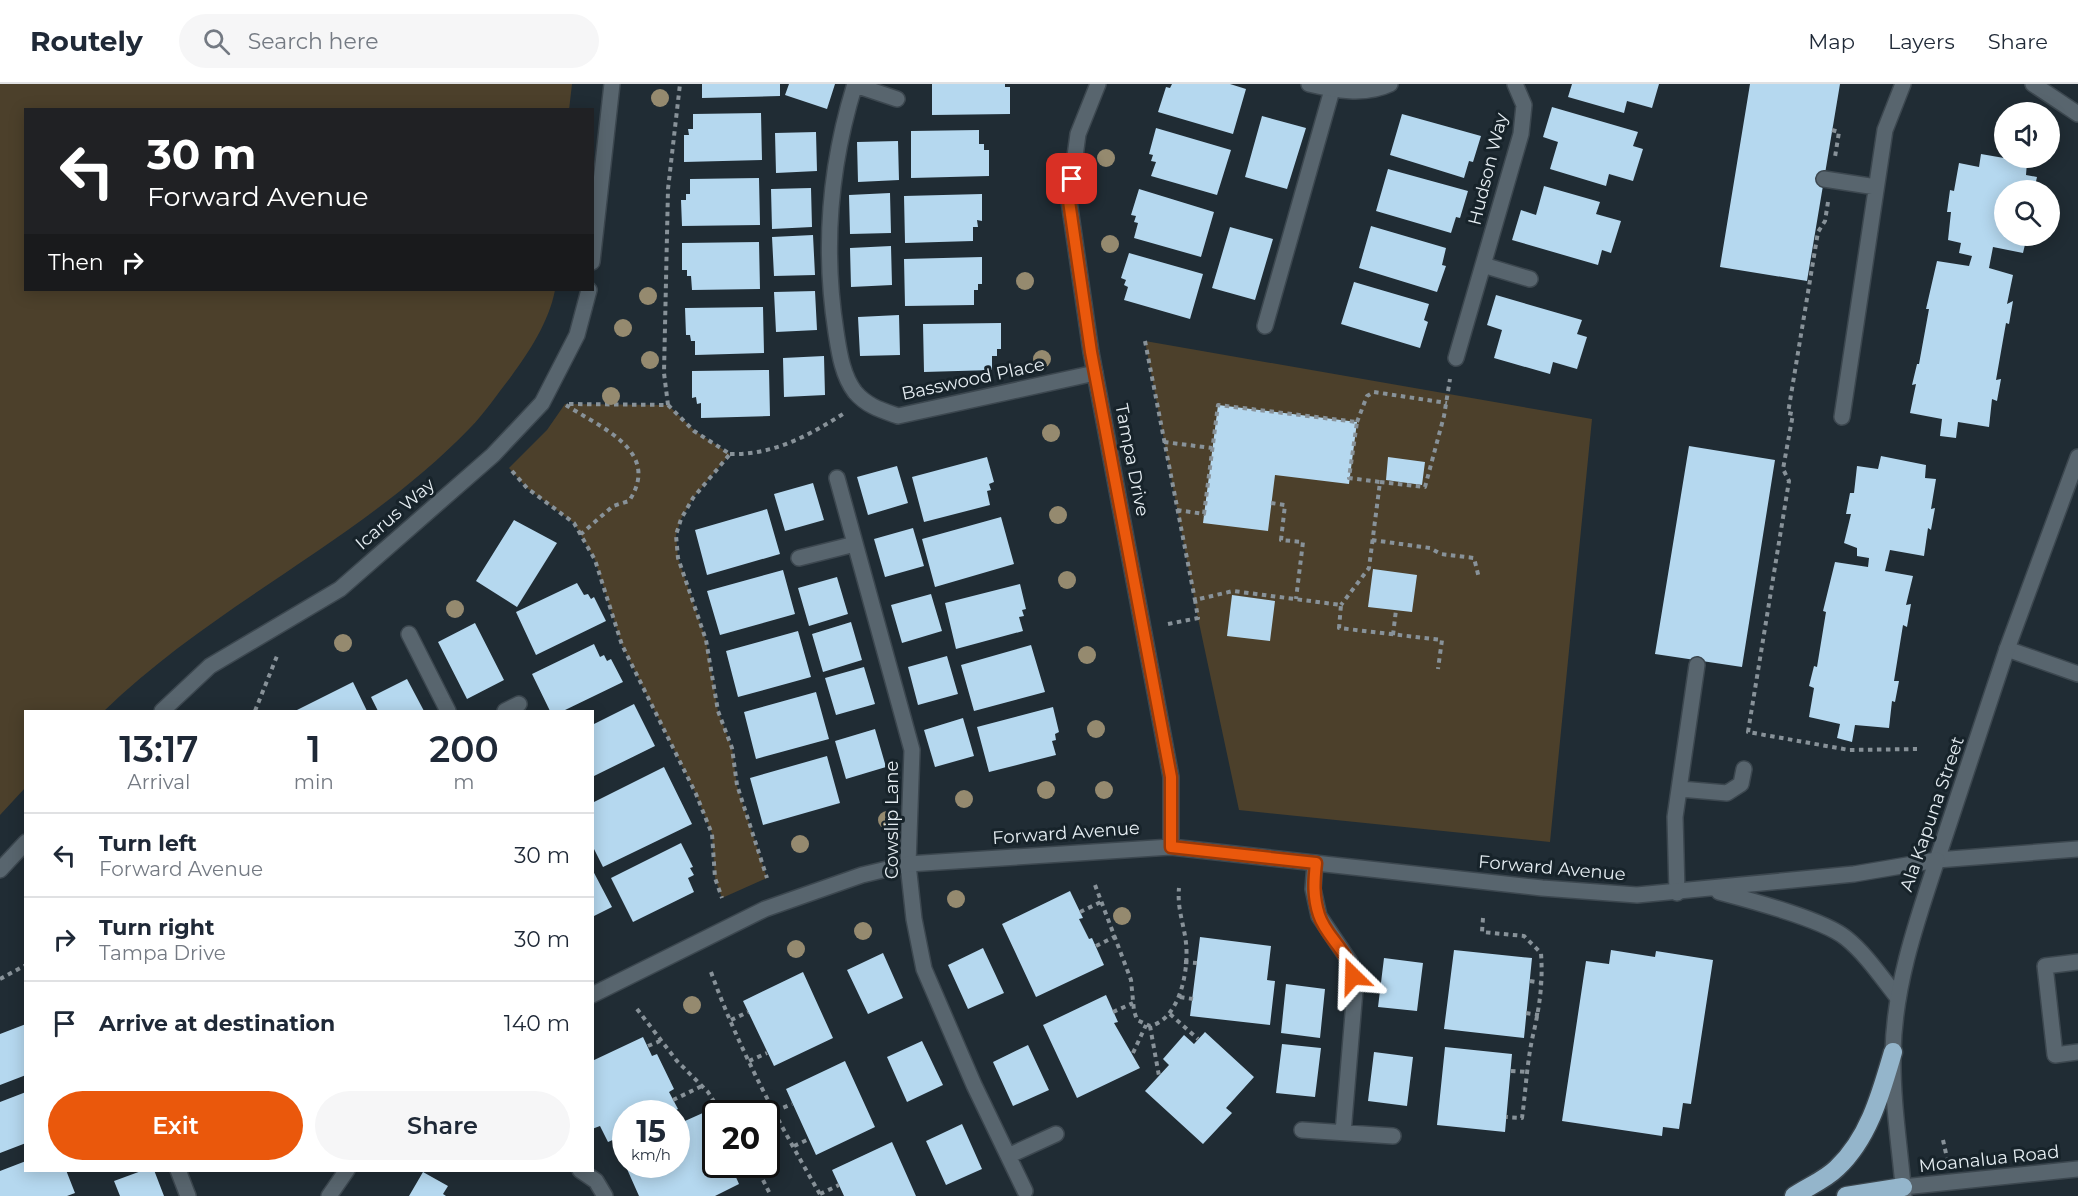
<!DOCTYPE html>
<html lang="en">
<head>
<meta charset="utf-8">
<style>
  :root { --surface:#fff; --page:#f6f6f7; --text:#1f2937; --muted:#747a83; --line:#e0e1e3; --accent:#ea580c }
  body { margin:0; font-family:Montserrat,sans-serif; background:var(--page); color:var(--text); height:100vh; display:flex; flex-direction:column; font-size:22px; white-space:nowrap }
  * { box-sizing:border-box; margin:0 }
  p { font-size:20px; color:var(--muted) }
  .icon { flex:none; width:33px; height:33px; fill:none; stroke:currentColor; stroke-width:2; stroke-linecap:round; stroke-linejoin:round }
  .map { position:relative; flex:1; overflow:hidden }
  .drawer { position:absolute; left:24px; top:626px; width:570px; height:462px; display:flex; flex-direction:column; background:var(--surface); border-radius:0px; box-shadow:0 3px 15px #0003 }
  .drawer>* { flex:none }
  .top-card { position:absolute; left:24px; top:24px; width:570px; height:183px; border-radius:0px; box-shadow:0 3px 15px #0003; background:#202124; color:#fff; overflow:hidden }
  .fabs { position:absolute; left:1994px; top:18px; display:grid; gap:12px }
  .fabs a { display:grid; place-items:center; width:66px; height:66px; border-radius:50%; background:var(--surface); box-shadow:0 3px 15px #0003; font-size:30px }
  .speed { position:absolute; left:612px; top:1016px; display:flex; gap:12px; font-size:30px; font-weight:700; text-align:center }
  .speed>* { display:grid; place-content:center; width:78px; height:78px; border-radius:50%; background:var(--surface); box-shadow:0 3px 15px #0003; line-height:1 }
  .speed small { font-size:15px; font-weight:400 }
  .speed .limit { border:3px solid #111; border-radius:9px; background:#fff; color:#111 }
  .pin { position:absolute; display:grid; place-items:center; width:51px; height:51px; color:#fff; margin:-26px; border-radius:12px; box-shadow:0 3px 9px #0006 }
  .me { position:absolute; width:66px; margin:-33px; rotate:338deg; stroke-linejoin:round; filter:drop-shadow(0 0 4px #0008) }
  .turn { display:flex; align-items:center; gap:21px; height:126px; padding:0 24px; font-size:27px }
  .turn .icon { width:78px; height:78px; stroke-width:2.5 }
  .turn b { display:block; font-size:42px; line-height:51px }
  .then { display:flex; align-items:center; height:57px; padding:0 24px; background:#0003; gap:12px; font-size:22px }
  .eta { display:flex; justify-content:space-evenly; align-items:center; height:102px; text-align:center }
  .eta b { font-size:36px; font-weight:600; line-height:42px }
  .cta { display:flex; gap:12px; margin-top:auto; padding:12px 24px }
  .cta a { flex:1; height:69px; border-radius:36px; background:var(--accent); color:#fff; font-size:24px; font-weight:600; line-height:69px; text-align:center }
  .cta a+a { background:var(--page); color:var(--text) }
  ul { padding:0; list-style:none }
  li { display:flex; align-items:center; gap:18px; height:84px; padding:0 24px; border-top:2px solid var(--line) }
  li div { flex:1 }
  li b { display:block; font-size:22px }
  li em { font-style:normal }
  header { display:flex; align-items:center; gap:36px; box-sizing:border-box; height:84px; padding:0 30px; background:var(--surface); border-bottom:2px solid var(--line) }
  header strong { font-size:28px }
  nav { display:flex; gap:33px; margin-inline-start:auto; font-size:21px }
  .search { width:420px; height:54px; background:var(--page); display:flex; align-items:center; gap:15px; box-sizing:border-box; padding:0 21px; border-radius:33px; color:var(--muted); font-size:22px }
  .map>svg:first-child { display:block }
  .green { fill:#4c402b }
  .building { fill:#b5d8ef }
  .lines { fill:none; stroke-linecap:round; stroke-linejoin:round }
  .service-casing { stroke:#3c474f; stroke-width:18 }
  .minor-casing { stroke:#3c474f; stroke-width:18 }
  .tertiary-casing { stroke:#3c474f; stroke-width:18 }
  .motorway-casing { stroke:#3c474f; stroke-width:21 }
  .path { stroke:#889299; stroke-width:4; stroke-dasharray:4.5 4.5; stroke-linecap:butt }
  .service { stroke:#58656e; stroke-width:15 }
  .minor { stroke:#58656e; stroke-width:15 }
  .tertiary { stroke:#58656e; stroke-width:15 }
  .motorway { stroke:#94b5cb; stroke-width:18 }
  .tree { fill:#958a6f }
  .route-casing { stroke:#983908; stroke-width:15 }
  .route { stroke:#ea580c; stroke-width:10 }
  .labels { text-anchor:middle; stroke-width:6; stroke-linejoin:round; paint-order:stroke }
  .street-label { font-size:18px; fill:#e5edf2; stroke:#17232a }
</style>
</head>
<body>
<header>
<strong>Routely</strong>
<div class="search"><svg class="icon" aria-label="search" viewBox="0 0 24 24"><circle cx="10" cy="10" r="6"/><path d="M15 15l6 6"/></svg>Search here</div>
<nav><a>Map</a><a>Layers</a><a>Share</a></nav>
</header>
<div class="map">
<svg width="2078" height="1112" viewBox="0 0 2078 1112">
  <rect width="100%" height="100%" fill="#202c34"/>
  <path class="green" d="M0,0H572L569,26H26V206H555C549,238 529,268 510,294C497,310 485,329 470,344C362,456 215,519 104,627H26L25,704L0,731Z
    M1145,257L1592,335L1550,758L1239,726L1198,534Z
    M565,320L668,321L695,347L730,370L693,414L681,435L676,451L678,474L706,556L718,627L732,664L737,702L767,794L722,814L715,794L712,750L696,710L622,561L595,476L574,439L527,404L509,384L547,346Z"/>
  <path class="building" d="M702,0H780V12L702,14Z
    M789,0H835L827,25L785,11Z
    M932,0H1005V3H1010V30L932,31Z
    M1172,0H1230L1246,5L1233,50L1158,28L1166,3L1170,4Z
    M1572,0H1659L1652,24L1627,17L1624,29L1568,13Z
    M1750,0H1840L1807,197L1720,183Z
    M1552,23L1638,48L1633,62L1643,65L1633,97L1609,90L1606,102L1550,85L1558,58L1543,53Z
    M761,29L762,76L684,78V51H689L688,45H693V30Z
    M1402,30L1481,52L1473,78L1469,77L1464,94L1390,71Z
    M1262,32L1306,44L1287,105L1245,93Z
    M1156,44L1231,66L1217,111L1151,92L1156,78L1151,77L1153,71L1149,70Z
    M979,46V60H984V66H989V92L911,94V47Z
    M816,48L817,87L776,89L775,49Z
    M898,57L899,96L858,98L857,58Z
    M1981,70L2027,78L2026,91L2037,93L2034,106H2004V152H2027L2023,169L1993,163L1989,184L2013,191L2007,220L2013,217L2009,240L2006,239L1996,296L2001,295L1997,317L1992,315L1989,343L1958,338L1956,354L1940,352L1942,335L1910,329L1916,300L1912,301L1917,280H1919L1929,225H1926L1937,177L1969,182L1972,172L1959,169L1961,159L1948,156L1951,128H1947L1950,106L1954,107L1959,79L1979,83Z
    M1388,85L1468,107L1460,134L1456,133L1451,149L1376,127Z
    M759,94L760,141L682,142L681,116H686V110H690V95Z
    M1544,102L1600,118L1596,130L1621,137L1611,169L1602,166L1598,181L1512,156L1521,126L1536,131Z
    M811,104L812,143L772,145L771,105Z
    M1139,105L1214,128L1201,173L1134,154L1138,139L1134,138L1136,132L1131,131Z
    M890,109L891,149L850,150L849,111Z
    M982,110V137L977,136L978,143H973V157L905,159L904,112Z
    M1371,142L1446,164L1442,181L1446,182L1437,208L1359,184Z
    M1230,143L1273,155L1255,216L1212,204Z
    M813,151L815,191L774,192L772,153Z
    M759,158L760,205L692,206L691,192H687V186H682V159Z
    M891,162L892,201L851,203L850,164Z
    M1129,169L1203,190L1190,235L1124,216L1128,203L1124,201L1126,196L1121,194Z
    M982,173V200H978V206H974V221L905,222L904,175Z
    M1354,198L1429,220L1424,236L1428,238L1420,264L1341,240Z
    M815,207L817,246L776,248L774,208Z
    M1496,211L1582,236L1577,250L1587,253L1577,285L1553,278L1550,290L1494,274L1502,246L1487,241Z
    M763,223L764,269L695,271V257H691L690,251H686L685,224Z
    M899,231L900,271L860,272L858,233Z
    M1001,239V265H997V272H992V286L924,288L923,240Z
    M824,272L825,311L784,313L783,274Z
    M769,286L770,332L701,334V319L697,320L696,313L692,314V287Z
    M1218,321L1357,338L1349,400L1275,391L1268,447L1203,439Z
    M1689,362L1775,376L1742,583L1655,570Z
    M1881,372L1926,381L1925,394L1936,395L1931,425L1935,424L1931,446L1928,444L1924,472L1890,466L1885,487L1913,492L1906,521L1911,520L1907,543L1903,541L1894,597H1899L1895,618L1892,617L1889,644L1855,641L1852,658L1837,654L1840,640L1809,633L1814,604L1809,602L1814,582L1817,583L1826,528L1823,527L1835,478L1868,483L1869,474L1857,472V464L1844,459L1851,430H1846L1850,409H1854L1857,382L1878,385Z
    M987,373L994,398L989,400L991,406L987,407L990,421L924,438L912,393Z
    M1388,373L1425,378L1422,401L1386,396Z
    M897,382L908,419L868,431L857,393Z
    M813,399L824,436L785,447L774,410Z
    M767,425L780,470L707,491L695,446Z
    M1001,433L1014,480L935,503L922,455Z
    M514,436L557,459L517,523L476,497Z
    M913,444L924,482L885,493L874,455Z
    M1373,485L1417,491L1412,528L1368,523Z
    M783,486L795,530L720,551L707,507Z
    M837,493L848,530L809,542L798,504Z
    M577,499L584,511L588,510L591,515L594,513L606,537L536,571L516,528Z
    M1020,500L1026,525L1022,526L1024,532L1019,533L1023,547L956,565L945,519Z
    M931,510L942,547L902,559L891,521Z
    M1232,511L1275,517L1270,557L1227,552Z
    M851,538L862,576L823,588L812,550Z
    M475,539L504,596L467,615L438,558Z
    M798,547L811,593L738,613L726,567Z
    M594,560L600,573L604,571L607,577L611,575L623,598L563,627H550L532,590Z
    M1031,561L1045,608L974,627L961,581Z
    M947,572L958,610L918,621L908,583Z
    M864,583L875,620L836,631L825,594Z
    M407,595L424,627H378L371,613Z
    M353,598L367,627H295Z
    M816,608L829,655L756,675L744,628Z
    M634,620L655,662L592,693V641Z
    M1053,623L1059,648L1055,650L1056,656L1052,657L1056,671L989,688L977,643Z
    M963,634L974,672L935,683L924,646Z
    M875,645L886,683L846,695L835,657Z
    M827,672L840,719L763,741L750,694Z
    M664,683L692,740L603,783L592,761V719Z
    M681,759L693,783L690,784L694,791L688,794L694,808L633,838L611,794Z
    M592,785L612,823L592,833Z
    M1070,807L1083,834L1079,835L1089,855L1092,854L1104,881L1036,913L1002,840Z
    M1200,853L1271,862L1267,896L1275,897L1270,941L1190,932Z
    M983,864L1004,909L968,925L948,881Z
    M1454,866L1532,874L1524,954L1444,945Z
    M1611,866L1655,873L1656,867L1713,876L1691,1020L1683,1019L1679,1045L1663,1043L1662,1052L1562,1037L1586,877L1609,880Z
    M883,869L903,914L868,930L847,886Z
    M1384,874L1423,879L1417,927L1378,923Z
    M803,888L833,954L774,982L743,917Z
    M1286,900L1325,905L1320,954L1281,949Z
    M1106,911L1118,938L1114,939L1140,984L1077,1014L1043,941Z
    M26,940V991L0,1001V950Z
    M1205,948L1254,993L1226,1024L1232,1029L1203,1060L1145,1007L1169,981L1163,975L1184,951L1194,960Z
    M643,953L652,972L657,970L674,1005L669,1008L678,1025L670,1029H626V1050L608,1058L600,1042L592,1045V977Z
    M922,957L943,1001L907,1018L887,973Z
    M1282,960L1321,964L1315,1013L1276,1009Z
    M1028,961L1049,1006L1013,1022L993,978Z
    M1445,963L1512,970L1505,1048L1437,1041Z
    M1374,968L1413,973L1407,1022L1368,1017Z
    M845,977L875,1043L816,1071L786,1005Z
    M26,1008V1059L0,1069V1018Z
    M705,1028L716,1046V1080H736L731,1082L739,1100L715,1112H639L627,1085L638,1080H676V1041Z
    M962,1040L982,1085L946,1101L926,1057Z
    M892,1058L916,1112H844L832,1086Z
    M26,1077V1086H66L75,1109L67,1112H0V1087Z
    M144,1086H154L164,1112H120L114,1097Z
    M423,1088L448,1102L443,1110L446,1112H409Z"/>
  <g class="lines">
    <defs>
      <path id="service" d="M855,0C830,80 823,165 836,248C839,267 842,291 855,308C867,322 881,326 898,332L1095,289
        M855,1L897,15
        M1824,95L1876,103
        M1483,181L1530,195
        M1265,242L1332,6
        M1456,274L1521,50L1524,21L1515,0
        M1842,333L1885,46L1903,0
        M837,394L912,666L908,780L914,835L924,885L974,1001L1025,1107
        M799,474L855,460
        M409,550L448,627
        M2007,565L2078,590
        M505,627L519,620
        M1680,705L1727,709L1741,700L1744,685
        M1315,779L1313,805L1319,832L1350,878L1355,906L1343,1049
        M1677,809L1675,733L1697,581
        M2078,878L2045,882L2055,971L2078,968
        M1302,1046L1393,1052
        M1008,1072L1056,1050
        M178,1086L188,1112
        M580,1086L596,1097L605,1112"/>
      <path id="minor" d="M1098,0L1078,50L1069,117L1091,268L1171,693V763
        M1309,0C1334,6 1365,12 1390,0
        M2033,0L2078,30
        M592,178L612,0
        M162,627L210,582L340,505L493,371L542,319L577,251L589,206
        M1937,776L2007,565L2078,373
        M0,786L26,758
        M1719,808C1749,816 1823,835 1846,854C1866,870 1882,894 1898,914
        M592,911L765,825L862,791L908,780L1171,763L1542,804L1637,811L1854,790L1937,776L2078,765
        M329,1112L347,1086"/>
      <path id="tertiary" d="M1903,1103L2078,1085
        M1904,1112C1900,1064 1892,1017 1893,969C1894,903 1916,839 1937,776"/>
      <path id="motorway" d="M1794,1112C1807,1103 1825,1096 1837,1084C1869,1054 1881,1009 1893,968
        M1846,1112L1903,1103"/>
    </defs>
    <use href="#service" class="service-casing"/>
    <use href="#minor" class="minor-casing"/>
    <use href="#tertiary" class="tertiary-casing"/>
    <use href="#motorway" class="motorway-casing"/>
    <path class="path" d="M1832,46L1839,48L1835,73
      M1828,118L1825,137L1818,148L1788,329L1793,330L1783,385L1789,397L1748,648L1849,666L1917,665
      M1145,257L1195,516
      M569,320L668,321L694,347L730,370L693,414L681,435L676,451L678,474L706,556L718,627L732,664L737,701L767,794
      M566,321C601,344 662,367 629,417L613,422L581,450
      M668,321L664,289L668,105L680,0
      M1357,338L1367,312L1374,308L1447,319
      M1164,358L1212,364
      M730,370C773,371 808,352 843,330
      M512,387L527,404L574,439L595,476L622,561L696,710L712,750L715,794L722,814
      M1380,398L1425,403L1444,332L1450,295
      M1271,419L1285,421L1281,456L1303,458L1296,515
      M1177,426L1204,430L1218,321L1357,338L1349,394L1380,398L1369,484L1341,521
      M1372,456L1430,464L1441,470L1474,474L1479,494
      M1168,540L1198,534L1195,516L1233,507L1341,521L1339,544L1442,556L1438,585
      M1393,551L1396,526
      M255,627L277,572
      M1095,801L1131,896L1134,927L1137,936L1150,942C1180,935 1189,886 1186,859C1184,840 1177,825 1179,804
      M1080,828L1103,817
      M1483,834L1482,848L1524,852L1541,869C1543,897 1540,920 1534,947C1527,975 1526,1005 1522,1034L1506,1033
      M1096,862L1116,852
      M1184,878L1197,879
      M711,888C739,966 780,1041 821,1112
      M0,895L26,881
      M1530,897L1543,899
      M1180,913L1193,915
      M637,925L677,977L708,1008L721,1029
      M1113,928L1133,919
      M1526,929L1539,931
      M1170,930L1198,955
      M731,936L748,928
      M1150,942L1159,992
      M648,962L660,957
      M1133,969L1146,941
      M749,977L767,969
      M1511,987L1528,988
      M673,1016L702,1002
      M775,1027L792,1020
      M709,1037L716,1034
      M1943,1056L1947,1074
      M794,1062L809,1055
      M755,1080L771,1112
      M735,1091L756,1081
      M820,1110L839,1101"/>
    <use href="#service" class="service"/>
    <use href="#minor" class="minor"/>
    <use href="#tertiary" class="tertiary"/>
    <use href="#motorway" class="motorway"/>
  </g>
  <g class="tree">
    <circle cx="660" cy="14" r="9"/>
    <circle cx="1106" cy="74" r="9"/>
    <circle cx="1110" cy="160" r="9"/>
    <circle cx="1025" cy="197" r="9"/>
    <circle cx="648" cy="212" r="9"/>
    <circle cx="623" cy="244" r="9"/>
    <circle cx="1042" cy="275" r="9"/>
    <circle cx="650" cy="276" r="9"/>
    <circle cx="611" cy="312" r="9"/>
    <circle cx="1051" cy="349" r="9"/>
    <circle cx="1058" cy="431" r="9"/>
    <circle cx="1067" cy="496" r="9"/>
    <circle cx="455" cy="525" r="9"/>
    <circle cx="343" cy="559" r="9"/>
    <circle cx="1087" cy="571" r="9"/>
    <circle cx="1096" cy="645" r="9"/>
    <circle cx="1046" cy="706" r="9"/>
    <circle cx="1104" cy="706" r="9"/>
    <circle cx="964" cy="715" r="9"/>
    <circle cx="887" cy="736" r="9"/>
    <circle cx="800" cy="760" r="9"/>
    <circle cx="956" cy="815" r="9"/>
    <circle cx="1122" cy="832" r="9"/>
    <circle cx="863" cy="847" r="9"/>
    <circle cx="796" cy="865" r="9"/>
    <circle cx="692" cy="921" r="9"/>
  </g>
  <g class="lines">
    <defs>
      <path id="route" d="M1072,95L1069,117L1091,268L1171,693V763L1316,779C1314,797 1313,813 1319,831C1326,853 1348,866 1353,892"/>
    </defs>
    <use href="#route" class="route-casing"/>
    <use href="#route" class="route"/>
  </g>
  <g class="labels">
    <g class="street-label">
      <text transform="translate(1488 85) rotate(-76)" y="6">Hudson Way</text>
      <text transform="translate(973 295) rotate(-12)" y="6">Basswood Place</text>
      <text transform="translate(1132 376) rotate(79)" y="6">Tampa Drive</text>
      <text transform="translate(395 430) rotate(-41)" y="6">Icarus Way</text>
      <text transform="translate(1932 730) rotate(-71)" y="6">Ala Kapuna Street</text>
      <text transform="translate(892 736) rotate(-90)" y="6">Cowslip Lane</text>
      <text transform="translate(1066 749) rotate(-4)" y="6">Forward Avenue</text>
      <text transform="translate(1552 784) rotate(5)" y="6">Forward Avenue</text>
      <text transform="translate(1989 1075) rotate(-6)" y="6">Moanalua Road</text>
    </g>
  </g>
</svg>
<div class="fabs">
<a><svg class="icon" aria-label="sound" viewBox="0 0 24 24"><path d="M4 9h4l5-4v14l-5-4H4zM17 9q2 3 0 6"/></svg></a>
<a><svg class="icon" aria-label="search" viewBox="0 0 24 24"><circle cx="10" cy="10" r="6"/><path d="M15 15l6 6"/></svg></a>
</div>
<div class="speed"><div>15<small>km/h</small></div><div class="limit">20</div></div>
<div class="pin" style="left:1072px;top:95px;background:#d93025"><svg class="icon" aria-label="arrive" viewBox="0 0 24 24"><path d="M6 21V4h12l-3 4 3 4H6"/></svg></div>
<svg class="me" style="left:1353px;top:892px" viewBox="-20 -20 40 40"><path d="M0-17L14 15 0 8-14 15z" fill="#ea580c" stroke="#fff" stroke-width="4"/></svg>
<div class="top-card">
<div class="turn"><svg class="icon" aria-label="left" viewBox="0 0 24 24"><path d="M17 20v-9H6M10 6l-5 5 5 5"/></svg><div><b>30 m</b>Forward Avenue</div></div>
<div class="then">Then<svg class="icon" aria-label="right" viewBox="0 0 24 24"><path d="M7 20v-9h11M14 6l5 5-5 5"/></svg></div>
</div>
<section class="drawer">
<div class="eta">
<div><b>13:17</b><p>Arrival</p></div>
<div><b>1</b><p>min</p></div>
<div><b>200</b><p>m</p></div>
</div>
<ul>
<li><svg class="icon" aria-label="left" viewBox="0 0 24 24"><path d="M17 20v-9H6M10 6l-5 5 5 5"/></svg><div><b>Turn left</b><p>Forward Avenue</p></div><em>30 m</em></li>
<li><svg class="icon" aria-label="right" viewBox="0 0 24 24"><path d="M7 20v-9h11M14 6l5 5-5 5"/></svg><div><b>Turn right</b><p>Tampa Drive</p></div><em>30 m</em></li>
<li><svg class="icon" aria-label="arrive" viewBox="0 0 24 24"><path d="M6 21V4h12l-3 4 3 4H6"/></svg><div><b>Arrive at destination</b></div><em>140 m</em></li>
</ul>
<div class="cta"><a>Exit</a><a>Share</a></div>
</section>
</div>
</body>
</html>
